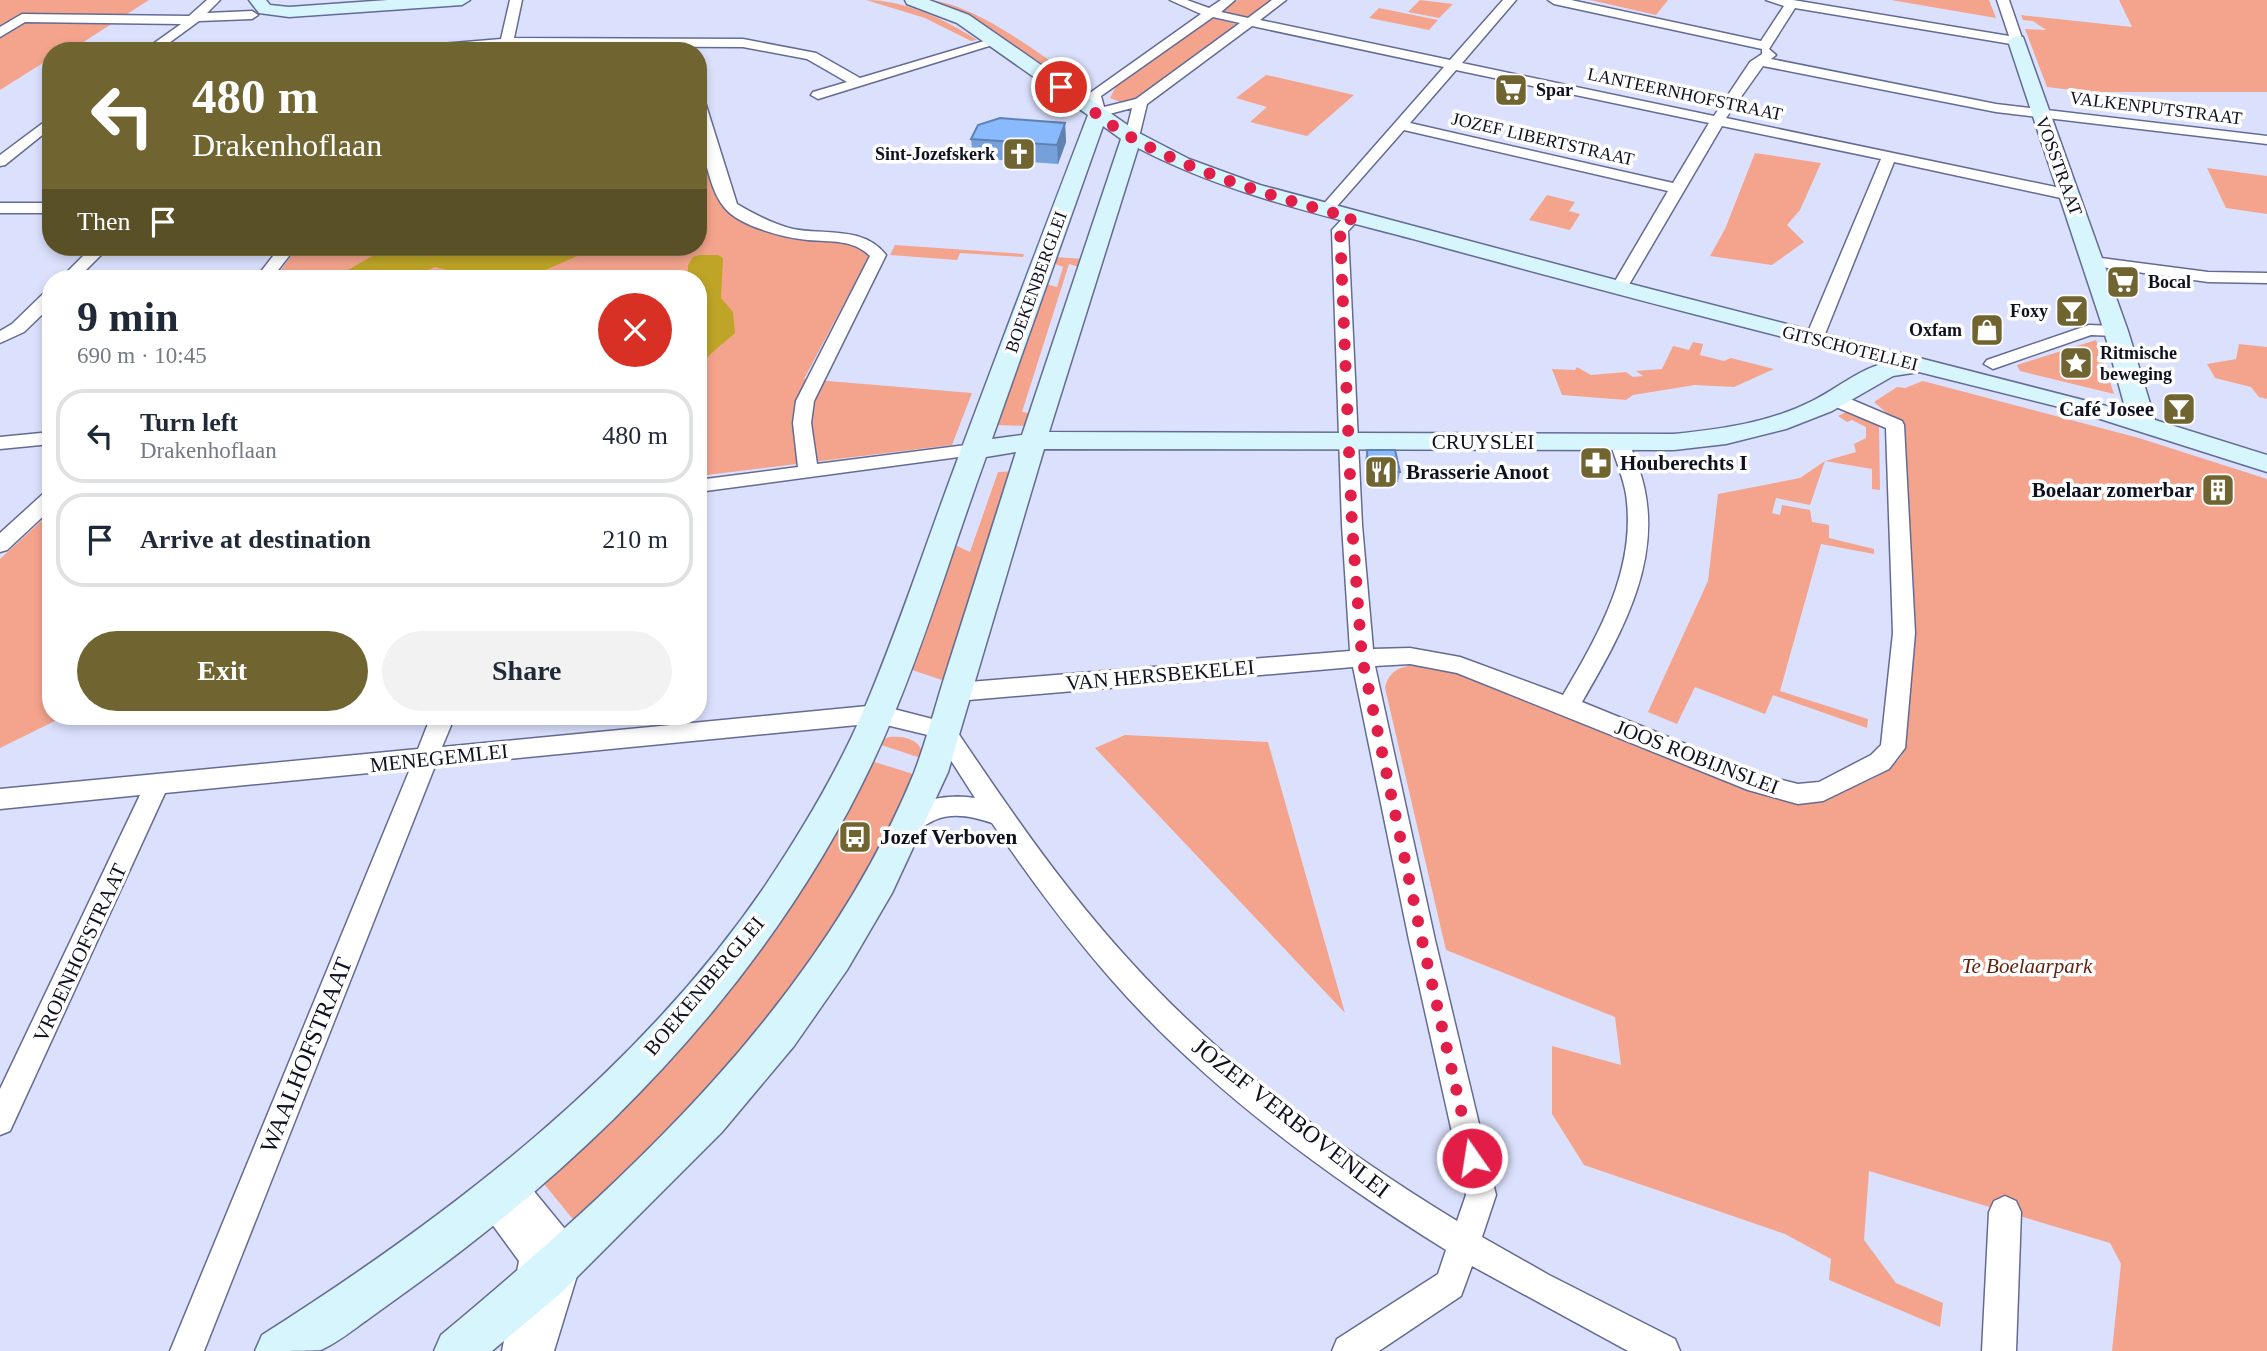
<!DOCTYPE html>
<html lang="en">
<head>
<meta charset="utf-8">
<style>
  :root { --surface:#fff; --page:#f2f2f3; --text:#1f2937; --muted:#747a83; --line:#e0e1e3; --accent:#706431 }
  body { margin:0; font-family:Georgia,serif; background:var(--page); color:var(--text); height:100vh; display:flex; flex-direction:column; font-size:26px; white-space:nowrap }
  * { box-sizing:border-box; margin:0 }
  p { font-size:23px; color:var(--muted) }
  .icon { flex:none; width:38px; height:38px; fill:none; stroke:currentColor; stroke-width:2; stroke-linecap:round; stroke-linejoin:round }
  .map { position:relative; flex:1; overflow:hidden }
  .side { position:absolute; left:42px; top:270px; width:665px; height:455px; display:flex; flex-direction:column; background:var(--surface); border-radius:28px; box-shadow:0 4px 10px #0003 }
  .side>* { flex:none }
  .top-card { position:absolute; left:42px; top:42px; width:665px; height:214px; border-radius:28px; box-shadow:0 4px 10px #0003; background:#706431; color:#fff; overflow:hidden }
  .pin { position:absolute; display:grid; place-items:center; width:60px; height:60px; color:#fff; margin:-30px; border:4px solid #fff; border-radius:50%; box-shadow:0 2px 7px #0007 }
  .me { position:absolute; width:77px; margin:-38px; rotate:347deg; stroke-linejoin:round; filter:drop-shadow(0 0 5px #0008) }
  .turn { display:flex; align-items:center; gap:24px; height:147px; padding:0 35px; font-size:32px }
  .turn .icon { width:91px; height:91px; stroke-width:2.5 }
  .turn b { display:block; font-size:49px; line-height:60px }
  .then { display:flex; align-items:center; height:66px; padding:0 35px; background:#0003; gap:14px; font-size:26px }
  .round { display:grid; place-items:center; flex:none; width:74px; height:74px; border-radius:37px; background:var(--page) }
  .overview { display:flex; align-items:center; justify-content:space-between; height:119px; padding:0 35px }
  h1 { font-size:42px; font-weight:600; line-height:52px }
  .action { display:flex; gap:14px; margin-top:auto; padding:14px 35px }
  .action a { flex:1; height:80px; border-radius:42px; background:var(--accent); color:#fff; font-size:28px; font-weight:600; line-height:80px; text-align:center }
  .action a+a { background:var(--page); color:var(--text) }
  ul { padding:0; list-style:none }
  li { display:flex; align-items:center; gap:21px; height:94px; margin:0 14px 10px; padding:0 21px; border:4px solid var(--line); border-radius:28px }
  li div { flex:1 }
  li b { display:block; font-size:26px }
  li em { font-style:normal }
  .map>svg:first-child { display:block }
  .green { fill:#f4a48d }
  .water { fill:#bea527 }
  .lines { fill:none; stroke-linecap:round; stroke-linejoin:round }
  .street-casing { stroke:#646b93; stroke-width:3 }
  .secondary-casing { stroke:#646b93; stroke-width:3 }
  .street { fill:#fff; fill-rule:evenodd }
  .secondary { fill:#d7f5fd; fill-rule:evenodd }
  .wall { fill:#76a0da }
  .shaded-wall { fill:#6082b1 }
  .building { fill:#89bafd; stroke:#6082b1; stroke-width:2 }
  .route { stroke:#e11d48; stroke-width:12; stroke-dasharray:0 21.6 }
  .labels { text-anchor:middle; stroke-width:7; stroke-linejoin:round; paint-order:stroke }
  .far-poi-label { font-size:18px; font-weight:bold; fill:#0f1121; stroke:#fff; text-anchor:start }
  .far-street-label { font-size:18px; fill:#0f1121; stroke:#fff }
  .poi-label { font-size:21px; font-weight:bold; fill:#0f1121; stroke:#fff; text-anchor:start }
  .street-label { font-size:21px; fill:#0f1121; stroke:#fff }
  .park-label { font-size:21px; font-style:italic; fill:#63200c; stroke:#fff }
  .near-street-label { font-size:24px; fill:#0f1121; stroke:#fff }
</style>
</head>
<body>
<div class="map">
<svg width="2267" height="1351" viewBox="0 0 2267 1351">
  <rect width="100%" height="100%" fill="#dbe1fd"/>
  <path class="green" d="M0,0H149L71,50L51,51V58L0,90Z
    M866,0C904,0 945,19 977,40L971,41L925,18Z
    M924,0C972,0 1042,56 1082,83L1057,73L969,17Z
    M1238,0H1274L1249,18L1222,11Z
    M1420,0L1453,4L1439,18L1408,12Z
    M1590,0H1668L1656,15Z
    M1891,0H1989L1996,18Z
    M2119,0H2267V92H2089L2047,87L2025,29L2046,30L2033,21L2023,20L2021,15L2132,27Z
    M1379,8L1438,20L1429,30L1369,18Z
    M1212,18L1240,25L1142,96L1123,103L1110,98L1115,88L1112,87Z
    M520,45L675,47L676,51H510Z
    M1266,75L1276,77L1354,95L1307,136L1250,122L1267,107L1236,98Z
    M698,129L720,204C745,220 770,235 799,239C823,243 847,238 868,250L869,256L804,379L972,393L952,445L698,476V278H275L298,247H698Z
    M1755,153L1821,163L1800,210L1787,225L1804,242L1772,265L1710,256L1725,229Z
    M2207,168L2267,176V214L2226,208Z
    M1547,195L1575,202L1569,211L1580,214L1570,230L1529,220Z
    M895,245L1024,254L1023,257L960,253L957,260L890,255Z
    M1055,257L1085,259L1082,268L1069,264L1022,412L1035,414L1031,426L995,425L1046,284L1057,287L1063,267L1053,263Z
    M2096,340L2114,394L2020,371L2017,365Z
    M1693,342L1703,344L1700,355L1724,361L1731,358L1774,369L1734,387L1695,385L1633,395L1626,400L1562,395L1552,369L1575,370L1577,367L1591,375L1626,372L1633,377L1643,376L1636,371L1662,369L1673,346L1689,350Z
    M2239,344L2267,347V399L2259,397L2251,387L2215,378L2207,364L2236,359Z
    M1923,381L2139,438L2267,479V1351H2112L2121,1264L2110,1243L1869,1171L1864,1240L1896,1283L1943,1303L1940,1327L1829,1280L1831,1259L1785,1234L1584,1165L1552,1114V1046L1621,1065L1615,1017L1446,950L1385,688C1393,649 1448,671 1473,678L1826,798C1850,787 1889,778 1903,753C1912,644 1909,538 1905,429L1874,402L1897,387L1905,388Z
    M1848,411L1879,425L1880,490L1872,489V469L1825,461L1810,505L1776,498L1772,513L1780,515L1782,505L1810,510L1812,522L1829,525V538L1874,549V554L1821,544L1780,691L1868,719L1867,728L1773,695L1765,714L1695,687L1677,724L1648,712L1708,581L1718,494L1800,478L1825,461L1856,452L1854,444L1866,438V427L1852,420L1847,422L1838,416Z
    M1019,471L954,684L912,670L955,545L970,552L998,472Z
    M51,512V716H65L0,748V559Z
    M1125,735L1268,742L1345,1013L1095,748Z
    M889,737C907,736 922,740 924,759L875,743Z
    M865,759L923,777L789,1007L581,1229L535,1173L625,1092Z"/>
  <path class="water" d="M388,247H451L452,252L480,256L541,247H598L527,278H445L447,270L435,267L409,278H334Z
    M700,255H718L723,258L721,298L733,312L735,333L706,358L698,360V278H688V265L693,257Z"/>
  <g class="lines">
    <defs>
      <path id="street" d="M207,0H220L207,13L252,11L258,15L252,19L199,21L158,51H143L181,24L25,22L0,37V27L22,14L189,16Z
        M510,0H522L514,38L743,39L816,53L860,78L991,39H1001L1002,42L818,99L811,95L813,92L847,82L807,59L743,47L511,46L506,51H493L496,47L453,51H400L406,47L501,39Z
        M1170,0H1187L1209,8L1221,0H1235L1221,12L1248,18L1272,0H1286L1260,20L1450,60L1503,0H1516L1462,63L1714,116L1750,62L1762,54V49L1554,4L1548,0H1571L1761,41L1784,6L1766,0H1793L2009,36L1997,0H2009L2023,41L2017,45L1795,8L1769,49L1776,55L1771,59L1996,104L2267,136V144L1996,112L1763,66L1726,118L2070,190L2078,195L2070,200L1894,162L1823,339L1814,344L1805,339L1881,159L1722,126L1627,288L1619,293L1611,288L1668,191L1404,130L1331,213H1321L1318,210L1321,207L1444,67L1252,26L1147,104L1139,137L1137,140H1127L1125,137L1132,108L1098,117L1093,116L1087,95L1201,14ZM1213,17L1240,23L1136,99L1104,107L1101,96ZM1456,70L1709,123L1673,183L1410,123Z
        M698,98L705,102L737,204C754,214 773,224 793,229C824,235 864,226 886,255L814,401L811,423L817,464L974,444L984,450L981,454L698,492V480L798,467L793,423L796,401L870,256C853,239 830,242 808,240C785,238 738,226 724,207C706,186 698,125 698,98Z
        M51,117V128L5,165L0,166V155Z
        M0,203H51V213H0Z
        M1352,213L1360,218L1348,231L1362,525L1373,649L1410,648L1460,657L1563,695C1599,634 1637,568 1626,494C1623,477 1616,460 1610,443L1613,439H1627C1632,448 1635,459 1639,469C1668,553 1623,631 1582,702L1762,775L1798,784L1819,782L1871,755L1881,745L1893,633L1886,428L1829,404L1827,400L1829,396H1843L1902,421L1904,425L1915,633L1905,748L1889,769L1823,801L1798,804L1748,790L1457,673L1410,664L1375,666L1435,940L1496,1195L1482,1237L1549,1275L1675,1339L1680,1351H1628L1472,1266L1461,1296L1379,1351H1332L1337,1339L1438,1274L1446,1250C1338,1183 1233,1107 1144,1015C1087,956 1038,890 992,823C974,817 953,812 935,820C926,824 919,830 909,833L900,830L896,823C909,798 951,794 975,798L936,737L878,723L435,766L204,1351H170L410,769L165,793L10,1131L0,1135V1089L140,795L0,809V789L418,749L431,716H455L442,747L878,705L952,724C1007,806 1063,888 1130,961C1224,1065 1338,1148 1457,1221L1466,1195L1409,940L1353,667L957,701L949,698L945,692L949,686L957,683L1350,651L1342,525L1332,230L1346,215Z
        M92,247H109L78,278H61Z
        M280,247H296L272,278H256Z
        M2093,257L2208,272L2267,273V283L2208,282L2087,265L2085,262L2087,259Z
        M51,291V306L24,332L0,343V331L12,324L45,292Z
        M2089,325L2116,326L2125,331L2116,336L2091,335L1993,369L1984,364L1987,360Z
        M51,432V444L0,449V437Z
        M51,492V509L7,550L0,552V533L44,493Z
        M508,1169L519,1173L578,1245L583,1256L554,1351H502L519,1261L481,1209L477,1198L481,1187L493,1183L497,1173Z
        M2005,1196L2016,1201L2021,1212L2016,1351H1982L1989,1212L1994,1201Z"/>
      <path id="secondary" d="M249,0H266L270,5L289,7L388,0H470L462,5L289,17L259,13Z
        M905,0H929L969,15L1139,133L1189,159L1260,185L1627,283L2126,411L2104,331L2008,41L2017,36L2023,37L2128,331L2155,420L2267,455V472L2075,411L1919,372L1893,376L1832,411L1786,429L1726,444L1674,450L1044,449L948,772L892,893L847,970L794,1046L722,1132L561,1293L492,1351H434L441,1335C629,1178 819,1004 914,773C927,739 936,703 947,669C970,597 993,525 1016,452L986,457C955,542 929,630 894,714C806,928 647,1108 465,1248C433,1273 400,1296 367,1320C353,1330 337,1343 321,1350C308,1351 271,1351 255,1351L262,1335C451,1215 637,1073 765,886C801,832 836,774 862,714C899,628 928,537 961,450C1003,338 1045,227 1088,115L957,23L907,4ZM1103,126L1121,139L1022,435L992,439ZM1138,148C1228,195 1327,216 1424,242C1577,284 1731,324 1885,363C1857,370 1837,389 1812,401C1769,423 1721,429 1674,434L1049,432Z"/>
    </defs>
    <use href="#street" class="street-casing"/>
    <use href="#secondary" class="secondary-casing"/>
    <use href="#street" class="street"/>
    <use href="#secondary" class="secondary"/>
  </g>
  <path class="wall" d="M1065,123L1066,142L1058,164L973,158L971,139Z
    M1367,450L1400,472L1398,482L1367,481L1365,460Z"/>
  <path class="shaded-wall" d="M1065,123L1066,142L1058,164L1057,145Z"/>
  <path class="building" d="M1000,118L1065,123L1057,145L971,139L978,125Z
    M1367,450H1395L1400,472L1368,470Z"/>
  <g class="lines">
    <path class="route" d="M1061,87C1085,104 1106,123 1131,137C1200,176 1276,197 1352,218L1340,230L1352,525L1362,658L1422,940L1472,1158"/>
  </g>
  <defs>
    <symbol id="supermarket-square" viewBox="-11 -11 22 22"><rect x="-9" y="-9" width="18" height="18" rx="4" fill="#706431" stroke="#fff"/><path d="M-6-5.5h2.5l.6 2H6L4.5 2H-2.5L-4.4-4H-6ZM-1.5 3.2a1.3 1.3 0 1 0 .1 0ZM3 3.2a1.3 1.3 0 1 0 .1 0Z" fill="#fff"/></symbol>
    <symbol id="church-square" viewBox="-11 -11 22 22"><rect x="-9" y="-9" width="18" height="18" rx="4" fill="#706431" stroke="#fff"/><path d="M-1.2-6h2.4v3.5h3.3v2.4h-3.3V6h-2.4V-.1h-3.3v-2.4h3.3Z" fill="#fff"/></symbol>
    <symbol id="bar-square" viewBox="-11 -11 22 22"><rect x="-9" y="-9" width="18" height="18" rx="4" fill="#706431" stroke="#fff"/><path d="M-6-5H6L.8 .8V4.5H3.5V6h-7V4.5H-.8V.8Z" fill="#fff"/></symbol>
    <symbol id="shop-square" viewBox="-11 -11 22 22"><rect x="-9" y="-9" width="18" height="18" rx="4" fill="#706431" stroke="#fff"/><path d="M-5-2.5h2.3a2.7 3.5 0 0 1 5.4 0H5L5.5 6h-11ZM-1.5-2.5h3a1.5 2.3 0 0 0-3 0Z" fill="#fff"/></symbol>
    <symbol id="sight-square" viewBox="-11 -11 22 22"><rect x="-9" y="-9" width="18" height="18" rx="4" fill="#706431" stroke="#fff"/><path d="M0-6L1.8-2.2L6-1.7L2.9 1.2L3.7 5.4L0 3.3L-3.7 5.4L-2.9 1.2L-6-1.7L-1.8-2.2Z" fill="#fff"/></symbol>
    <symbol id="pharmacy-square" viewBox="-11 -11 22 22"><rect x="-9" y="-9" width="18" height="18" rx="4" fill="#706431" stroke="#fff"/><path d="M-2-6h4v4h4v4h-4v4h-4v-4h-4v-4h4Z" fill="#fff"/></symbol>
    <symbol id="restaurant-square" viewBox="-11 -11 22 22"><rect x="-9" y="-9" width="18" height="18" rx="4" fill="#706431" stroke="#fff"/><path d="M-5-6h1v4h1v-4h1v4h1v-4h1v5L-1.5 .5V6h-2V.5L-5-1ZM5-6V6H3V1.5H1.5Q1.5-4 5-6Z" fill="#fff"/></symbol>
    <symbol id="building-square" viewBox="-11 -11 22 22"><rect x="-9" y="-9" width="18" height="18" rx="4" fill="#706431" stroke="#fff"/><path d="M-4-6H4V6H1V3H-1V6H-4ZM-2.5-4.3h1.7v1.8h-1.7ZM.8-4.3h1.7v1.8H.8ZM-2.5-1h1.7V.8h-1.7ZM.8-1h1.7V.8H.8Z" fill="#fff"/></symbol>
    <symbol id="bus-square" viewBox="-11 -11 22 22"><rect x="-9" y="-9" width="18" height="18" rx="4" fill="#706431" stroke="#fff"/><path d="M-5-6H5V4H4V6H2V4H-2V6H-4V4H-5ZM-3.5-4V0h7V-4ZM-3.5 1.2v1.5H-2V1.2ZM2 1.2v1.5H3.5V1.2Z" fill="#fff"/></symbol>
  </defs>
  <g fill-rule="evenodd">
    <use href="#supermarket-square" x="1492" y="71" width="38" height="38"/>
    <use href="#church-square" x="1000" y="135" width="38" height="38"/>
    <use href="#supermarket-square" x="2104" y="263" width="38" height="38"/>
    <use href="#bar-square" x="2053" y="292" width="38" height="38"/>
    <use href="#shop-square" x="1968" y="311" width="38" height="38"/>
    <use href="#sight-square" x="2057" y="344" width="38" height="38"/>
    <use href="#bar-square" x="2160" y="390" width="38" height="38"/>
    <use href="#pharmacy-square" x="1577" y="444" width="38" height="38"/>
    <use href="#restaurant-square" x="1362" y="453" width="38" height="38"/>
    <use href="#building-square" x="2199" y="471" width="38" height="38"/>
    <use href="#bus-square" x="836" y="818" width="38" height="38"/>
  </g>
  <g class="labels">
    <g class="far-poi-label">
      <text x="1536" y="96">Spar</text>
      <text x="995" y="160" text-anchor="end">Sint-Jozefskerk</text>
      <text x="2148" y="288">Bocal</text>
      <text x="2048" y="317" text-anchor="end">Foxy</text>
      <text x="1962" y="336" text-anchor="end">Oxfam</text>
      <text x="2100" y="359">Ritmische<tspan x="2100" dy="21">beweging</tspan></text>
    </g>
    <g class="far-street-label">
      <text transform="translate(1685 94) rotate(12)" y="6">LANTEERNHOFSTRAAT</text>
      <text transform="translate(2156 108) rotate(7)" y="6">VALKENPUTSTRAAT</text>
      <text transform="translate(1543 139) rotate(13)" y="6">JOZEF LIBERTSTRAAT</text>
      <text transform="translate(2059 166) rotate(70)" y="6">VOSSTRAAT</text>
      <text transform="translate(1036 282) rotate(-70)" y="6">BOEKENBERGLEI</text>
      <text transform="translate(1850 348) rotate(14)" y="6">GITSCHOTELLEI</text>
    </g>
    <g class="poi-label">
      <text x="2154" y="416" text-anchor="end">Café Josee</text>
      <text x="1620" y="470">Houberechts I</text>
      <text x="1406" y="479">Brasserie Anoot</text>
      <text x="2194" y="497" text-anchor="end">Boelaar zomerbar</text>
      <text x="880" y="844">Jozef Verboven</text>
    </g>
    <g class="street-label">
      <text x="1483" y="449">CRUYSLEI</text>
      <text transform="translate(1160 675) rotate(-5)" y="7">VAN HERSBEKELEI</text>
      <text transform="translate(1697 757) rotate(21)" y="7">JOOS ROBIJNSLEI</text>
      <text transform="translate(439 758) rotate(-6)" y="7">MENEGEMLEI</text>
      <text transform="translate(80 953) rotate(-65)" y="7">VROENHOFSTRAAT</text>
      <text transform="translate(704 986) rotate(-50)" y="7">BOEKENBERGLEI</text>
    </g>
    <g class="park-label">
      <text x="2027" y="973">Te Boelaarpark</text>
    </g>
    <g class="near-street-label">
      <text transform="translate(306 1055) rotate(-68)" y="8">WAALHOFSTRAAT</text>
      <text transform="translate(1291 1118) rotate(38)" y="8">JOZEF VERBOVENLEI</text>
    </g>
  </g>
</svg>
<div class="pin" style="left:1061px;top:87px;background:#d93025"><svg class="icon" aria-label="arrive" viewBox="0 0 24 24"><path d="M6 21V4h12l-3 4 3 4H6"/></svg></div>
<svg class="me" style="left:1472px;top:1158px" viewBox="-20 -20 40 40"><circle r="17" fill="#e11d48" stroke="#fff" stroke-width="3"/><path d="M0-11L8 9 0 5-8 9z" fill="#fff"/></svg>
<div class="top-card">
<div class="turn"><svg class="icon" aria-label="left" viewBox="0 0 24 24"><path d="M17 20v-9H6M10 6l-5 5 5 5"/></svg><div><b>480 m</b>Drakenhoflaan</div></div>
<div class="then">Then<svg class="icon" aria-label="arrive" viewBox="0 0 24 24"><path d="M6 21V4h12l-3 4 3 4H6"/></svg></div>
</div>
<section class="side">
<div class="overview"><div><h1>9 min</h1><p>690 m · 10:45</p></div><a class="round" style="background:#d93025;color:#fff"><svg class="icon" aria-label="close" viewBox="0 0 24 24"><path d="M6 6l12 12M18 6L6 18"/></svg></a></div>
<ul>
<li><svg class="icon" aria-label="left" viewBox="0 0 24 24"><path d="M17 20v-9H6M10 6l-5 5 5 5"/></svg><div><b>Turn left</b><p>Drakenhoflaan</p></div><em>480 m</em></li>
<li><svg class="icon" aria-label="arrive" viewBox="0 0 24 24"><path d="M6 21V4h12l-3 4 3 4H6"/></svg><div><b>Arrive at destination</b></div><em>210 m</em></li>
</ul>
<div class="action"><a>Exit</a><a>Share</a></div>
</section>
</div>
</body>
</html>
